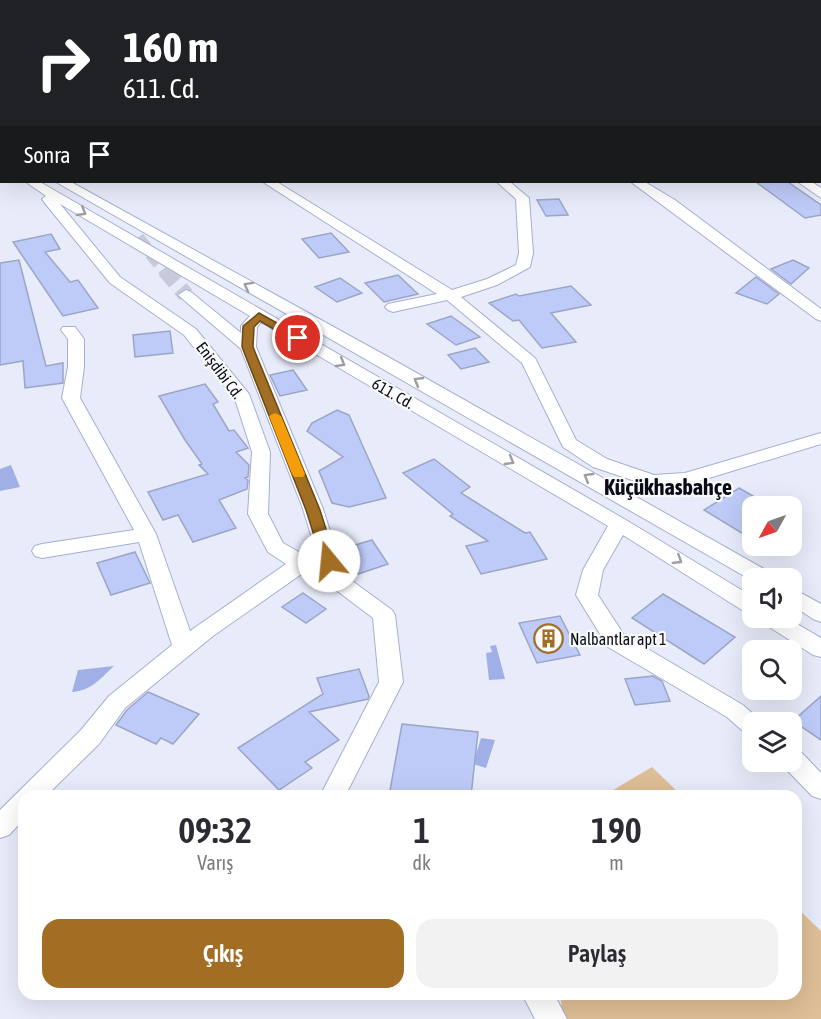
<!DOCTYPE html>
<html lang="tr">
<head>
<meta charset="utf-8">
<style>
  :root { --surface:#fff; --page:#f2f2f3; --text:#2b2b33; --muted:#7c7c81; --accent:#a16e24 }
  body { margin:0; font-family:"Asap Condensed",sans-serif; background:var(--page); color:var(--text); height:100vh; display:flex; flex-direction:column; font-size:22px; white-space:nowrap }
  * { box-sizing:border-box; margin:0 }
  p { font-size:20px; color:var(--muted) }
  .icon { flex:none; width:33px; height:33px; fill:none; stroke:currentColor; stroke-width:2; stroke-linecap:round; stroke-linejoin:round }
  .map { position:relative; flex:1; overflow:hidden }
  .panel { position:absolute; left:18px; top:790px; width:784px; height:210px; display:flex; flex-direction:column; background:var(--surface); border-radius:18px; box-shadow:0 6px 24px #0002 }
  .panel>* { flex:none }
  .banner { position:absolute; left:0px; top:0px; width:822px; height:183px; box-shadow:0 6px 24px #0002; background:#202124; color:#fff; overflow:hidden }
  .needle { width:39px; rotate:230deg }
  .buttons { position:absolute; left:742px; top:496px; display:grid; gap:12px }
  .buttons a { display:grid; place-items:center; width:60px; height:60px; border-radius:12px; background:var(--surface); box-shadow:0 6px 24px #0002; font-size:30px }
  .pin { position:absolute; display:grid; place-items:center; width:51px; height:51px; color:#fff; margin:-26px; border:3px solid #fff; border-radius:50%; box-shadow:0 2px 6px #0007 }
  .me { position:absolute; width:66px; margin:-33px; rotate:343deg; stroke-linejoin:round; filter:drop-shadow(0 0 4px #0008) }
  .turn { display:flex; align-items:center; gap:21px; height:126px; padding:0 24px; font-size:27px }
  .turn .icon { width:78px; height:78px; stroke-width:2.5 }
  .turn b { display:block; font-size:42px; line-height:51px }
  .then { display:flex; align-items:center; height:57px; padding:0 24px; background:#0003; gap:12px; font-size:22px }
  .eta { display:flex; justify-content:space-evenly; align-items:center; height:102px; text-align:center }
  .eta b { font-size:36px; font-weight:600; line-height:42px }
  .action { display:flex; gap:12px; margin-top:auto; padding:12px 24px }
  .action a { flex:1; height:69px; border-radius:18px; background:var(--accent); color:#fff; font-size:24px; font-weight:600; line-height:69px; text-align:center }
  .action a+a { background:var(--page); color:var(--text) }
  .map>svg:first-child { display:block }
  .green { fill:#debe96 }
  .water { fill:#a1afe7 }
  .building { fill:#becaf7; stroke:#9ca5c6; stroke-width:1.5 }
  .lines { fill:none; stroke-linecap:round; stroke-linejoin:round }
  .minor-tunnel-far1 { stroke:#c7cad8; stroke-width:13; stroke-dasharray:13 7; stroke-linecap:butt }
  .minor-tunnel { stroke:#c7cad8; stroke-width:16; stroke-dasharray:16 8; stroke-linecap:butt }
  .service-casing { stroke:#a6afd0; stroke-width:3 }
  .minor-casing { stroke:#a6afd0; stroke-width:2 }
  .trunk-casing { stroke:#a6afd0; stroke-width:2 }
  .service { fill:#fff; fill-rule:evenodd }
  .minor { fill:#fff; fill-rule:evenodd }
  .trunk { fill:#fff; fill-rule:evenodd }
  .oneway { stroke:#9d9da2 }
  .route { fill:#a16e24; stroke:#694817; stroke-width:1.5 }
  .slow { fill:#f59e0b }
  .labels { text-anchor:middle; stroke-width:4.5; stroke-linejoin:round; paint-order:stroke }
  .street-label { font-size:16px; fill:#090b16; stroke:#fafafa }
  .poi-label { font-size:16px; fill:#090b16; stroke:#fafafa; text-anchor:start }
  .district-label { font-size:22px; font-weight:bold; fill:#090b16; stroke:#fafafa }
</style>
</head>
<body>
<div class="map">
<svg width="821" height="1019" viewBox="0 0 821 1019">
  <rect width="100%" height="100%" fill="#e8ecfa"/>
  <path class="green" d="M652,767L682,796H603Z
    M797,908L821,931V1019H562L561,995L796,994Z"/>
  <path class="water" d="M11,465L20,487L0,491V469Z
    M496,645L505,679L489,680L486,653L492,652L490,646Z
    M114,666C101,678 91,691 72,692L78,670Z
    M481,738L495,740L486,768L473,764Z"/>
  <path class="building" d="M756,182H788L821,205V215L805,218Z
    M559,199L568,215L546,216L537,200Z
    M331,233L349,252L319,258L302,239Z
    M51,234L60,249L45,252L70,282L78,280L98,308L63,316L13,242Z
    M19,260L46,366L63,363V383L25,388L23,361L0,365V263Z
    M793,260L809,268L791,284L771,269Z
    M398,275L418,294L384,302L365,283Z
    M756,277L779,294L767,304L736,293Z
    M340,278L362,293L337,302L315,287Z
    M571,286L591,305L551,313L576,342L542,348L519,320L513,321L489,303L516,294L519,296Z
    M451,316L480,337L456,345L427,324Z
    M170,331L173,353L135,357L133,335Z
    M475,348L489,362L461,369L448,355Z
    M293,370L307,390L280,396L270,375Z
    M205,384L218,402L213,404L229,431L234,430L248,448L236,452L249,465L248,477L245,478L248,480L247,489L219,500L236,528L193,542L178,515L163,520L148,492L208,474L199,465L202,464L185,440L159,396Z
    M337,410L349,415L386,498L349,507L332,503L319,471L343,457L307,431L312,423Z
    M434,459L470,487L461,493L525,533L530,532L547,559L481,574L466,546L488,541L450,516L453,514L403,473Z
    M739,488L753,496V540L704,510Z
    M372,540L388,564L358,574L342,549Z
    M135,552L150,583L111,595L97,563Z
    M303,593L326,609L306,623L282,607Z
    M663,594L735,637L704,664L632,618Z
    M560,616L580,655L537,663L519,623Z
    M359,669L369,696L368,699L309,712L339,740L305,762L312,768L279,790L238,748L323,694L317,678Z
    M653,676L662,681L670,701L635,705L625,679Z
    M148,692L199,714L173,744L161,738L156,744L116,725L127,710Z
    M821,696V740L793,721Z
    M402,724L478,732L471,796H389Z"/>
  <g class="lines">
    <path class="minor-tunnel-far1" d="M138,238L166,272"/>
    <path class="minor-tunnel" d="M165,270L186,295"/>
    <defs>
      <path id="service" d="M0,34L2,35V38H0Z"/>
      <path id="minor" d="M132,0H143L144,2H134Z
        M257,0H269L270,2H259Z
        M294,0H304V2H295Z
        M425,0H440L424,2Z
        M565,0H581L582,2H567Z
        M777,0H795L796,2H779Z
        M820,3H821V9H820Z
        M0,19H2V25H0Z
        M820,124H821V132H820Z
        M0,136L2,137V144H0Z
        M0,153L2,154V163L0,162Z
        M26,182H40L626,520L753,597V614L745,612L623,535L603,570L598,595L624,635L743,705L763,723H753V735L745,733L727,717L608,647L576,595L583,570L608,526L261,322L257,327L256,347L323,509L344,575L392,610L395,615L403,682L345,796H320L379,682L373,618L328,584L303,573L213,636L125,708L99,744L46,796H24V819L9,835L0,838V810L81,730L109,696L172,645L139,542L42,558L35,556L32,551L35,546L42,544L134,530L62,398L68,367V339L61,330L63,327H75L84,339V367L80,398L156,534L190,631L286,564L268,552L248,514L252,452L235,399L184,335L110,283L44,202L42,199L46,196ZM60,204L250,316L241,326V333L191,292L186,290L178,295L241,349L303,509L320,564L283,543L268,514L270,452L249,394L196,329L120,277Z
        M56,182H71L390,358L773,574L776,579L753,581Z
        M263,182H277L452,290L487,279L516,265L519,253L516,199L497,182H510L529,198L533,253L530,267L497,285L461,297L535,358L576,440L607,459L654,475L685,473L821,433V444L686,485L653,487L593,467L563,447L522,363L447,300L393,312L388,310L385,307L388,304L437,294Z
        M631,182H645L675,200L821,309V321L816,319Z
        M798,182H812L821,188V198Z
        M792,588L821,604V622L813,619L792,605Z
        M760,618H787L821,638V657L813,655L763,623Z
        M792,749L801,752L821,773V799L812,796L783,766L781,762H792Z
        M522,994H554L567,1019H535Z"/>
      <path id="trunk" d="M685,0H703L704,2H686Z
        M820,62H821V73H820Z"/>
    </defs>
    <use href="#service" class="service-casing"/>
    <use href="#minor" class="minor-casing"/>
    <use href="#trunk" class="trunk-casing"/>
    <use href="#service" class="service"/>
    <use href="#minor" class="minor"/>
    <use href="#trunk" class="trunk"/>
  </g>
  <defs><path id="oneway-chevron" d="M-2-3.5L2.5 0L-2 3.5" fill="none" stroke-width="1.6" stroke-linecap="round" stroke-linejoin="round" transform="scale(1.5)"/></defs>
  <g class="oneway">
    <use href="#oneway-chevron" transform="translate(82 212) rotate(31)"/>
    <use href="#oneway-chevron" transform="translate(248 286) rotate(-151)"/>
    <use href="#oneway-chevron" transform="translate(341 363) rotate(30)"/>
    <use href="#oneway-chevron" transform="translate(418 381) rotate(-150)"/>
    <use href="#oneway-chevron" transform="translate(510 461) rotate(30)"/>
    <use href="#oneway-chevron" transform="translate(588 477) rotate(-150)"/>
    <use href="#oneway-chevron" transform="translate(678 560) rotate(32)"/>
  </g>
  <path class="route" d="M259,313L304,338L298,342L294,341L260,321L254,327L253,347L320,510L336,561L334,565L329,566L322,561L306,510L242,347L243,326Z"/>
  <path class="slow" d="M275,413L281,416L305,474L303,477H294L292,474L269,416Z"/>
  <defs>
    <symbol id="building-ring" viewBox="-11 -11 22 22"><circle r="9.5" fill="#fafafa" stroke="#a16e24" stroke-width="1.5"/><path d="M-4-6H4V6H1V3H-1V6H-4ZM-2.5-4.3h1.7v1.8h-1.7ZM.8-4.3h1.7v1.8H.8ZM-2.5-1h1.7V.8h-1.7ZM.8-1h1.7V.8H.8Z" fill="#a16e24"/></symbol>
  </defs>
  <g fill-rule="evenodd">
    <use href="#building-ring" x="532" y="622" width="33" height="33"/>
  </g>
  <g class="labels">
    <g class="street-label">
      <text transform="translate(220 370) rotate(53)" y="6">Enişdibi Cd.</text>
      <text transform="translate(393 393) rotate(30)" y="6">611. Cd.</text>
    </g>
    <g class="poi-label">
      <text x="570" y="645">Nalbantlar apt 1</text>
    </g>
    <g class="district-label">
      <text x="668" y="495">Küçükhasbahçe</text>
    </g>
  </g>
</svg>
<div class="buttons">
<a><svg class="needle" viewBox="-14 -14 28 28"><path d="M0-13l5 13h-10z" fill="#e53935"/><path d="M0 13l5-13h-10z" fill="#7c7c81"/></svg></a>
<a><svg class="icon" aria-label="sound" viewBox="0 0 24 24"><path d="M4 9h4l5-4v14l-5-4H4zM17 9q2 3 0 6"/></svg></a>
<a><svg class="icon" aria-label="search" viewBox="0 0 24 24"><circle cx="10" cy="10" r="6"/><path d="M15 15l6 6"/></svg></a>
<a><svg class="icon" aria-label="layers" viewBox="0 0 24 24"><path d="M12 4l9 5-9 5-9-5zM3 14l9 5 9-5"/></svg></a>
</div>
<div class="pin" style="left:298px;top:338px;background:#d93025"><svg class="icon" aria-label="arrive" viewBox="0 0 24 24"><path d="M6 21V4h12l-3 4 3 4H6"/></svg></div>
<svg class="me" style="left:329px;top:561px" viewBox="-20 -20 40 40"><circle r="19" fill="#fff"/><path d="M0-13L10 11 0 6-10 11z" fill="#a16e24"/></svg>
<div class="banner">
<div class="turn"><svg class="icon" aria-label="right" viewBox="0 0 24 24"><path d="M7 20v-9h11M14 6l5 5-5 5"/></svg><div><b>160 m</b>611. Cd.</div></div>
<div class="then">Sonra<svg class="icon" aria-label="arrive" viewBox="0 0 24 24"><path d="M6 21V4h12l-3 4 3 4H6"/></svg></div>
</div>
<section class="panel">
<div class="eta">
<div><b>09:32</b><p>Varış</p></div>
<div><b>1</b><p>dk</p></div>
<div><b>190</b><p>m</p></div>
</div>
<div class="action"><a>Çıkış</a><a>Paylaş</a></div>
</section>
</div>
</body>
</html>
